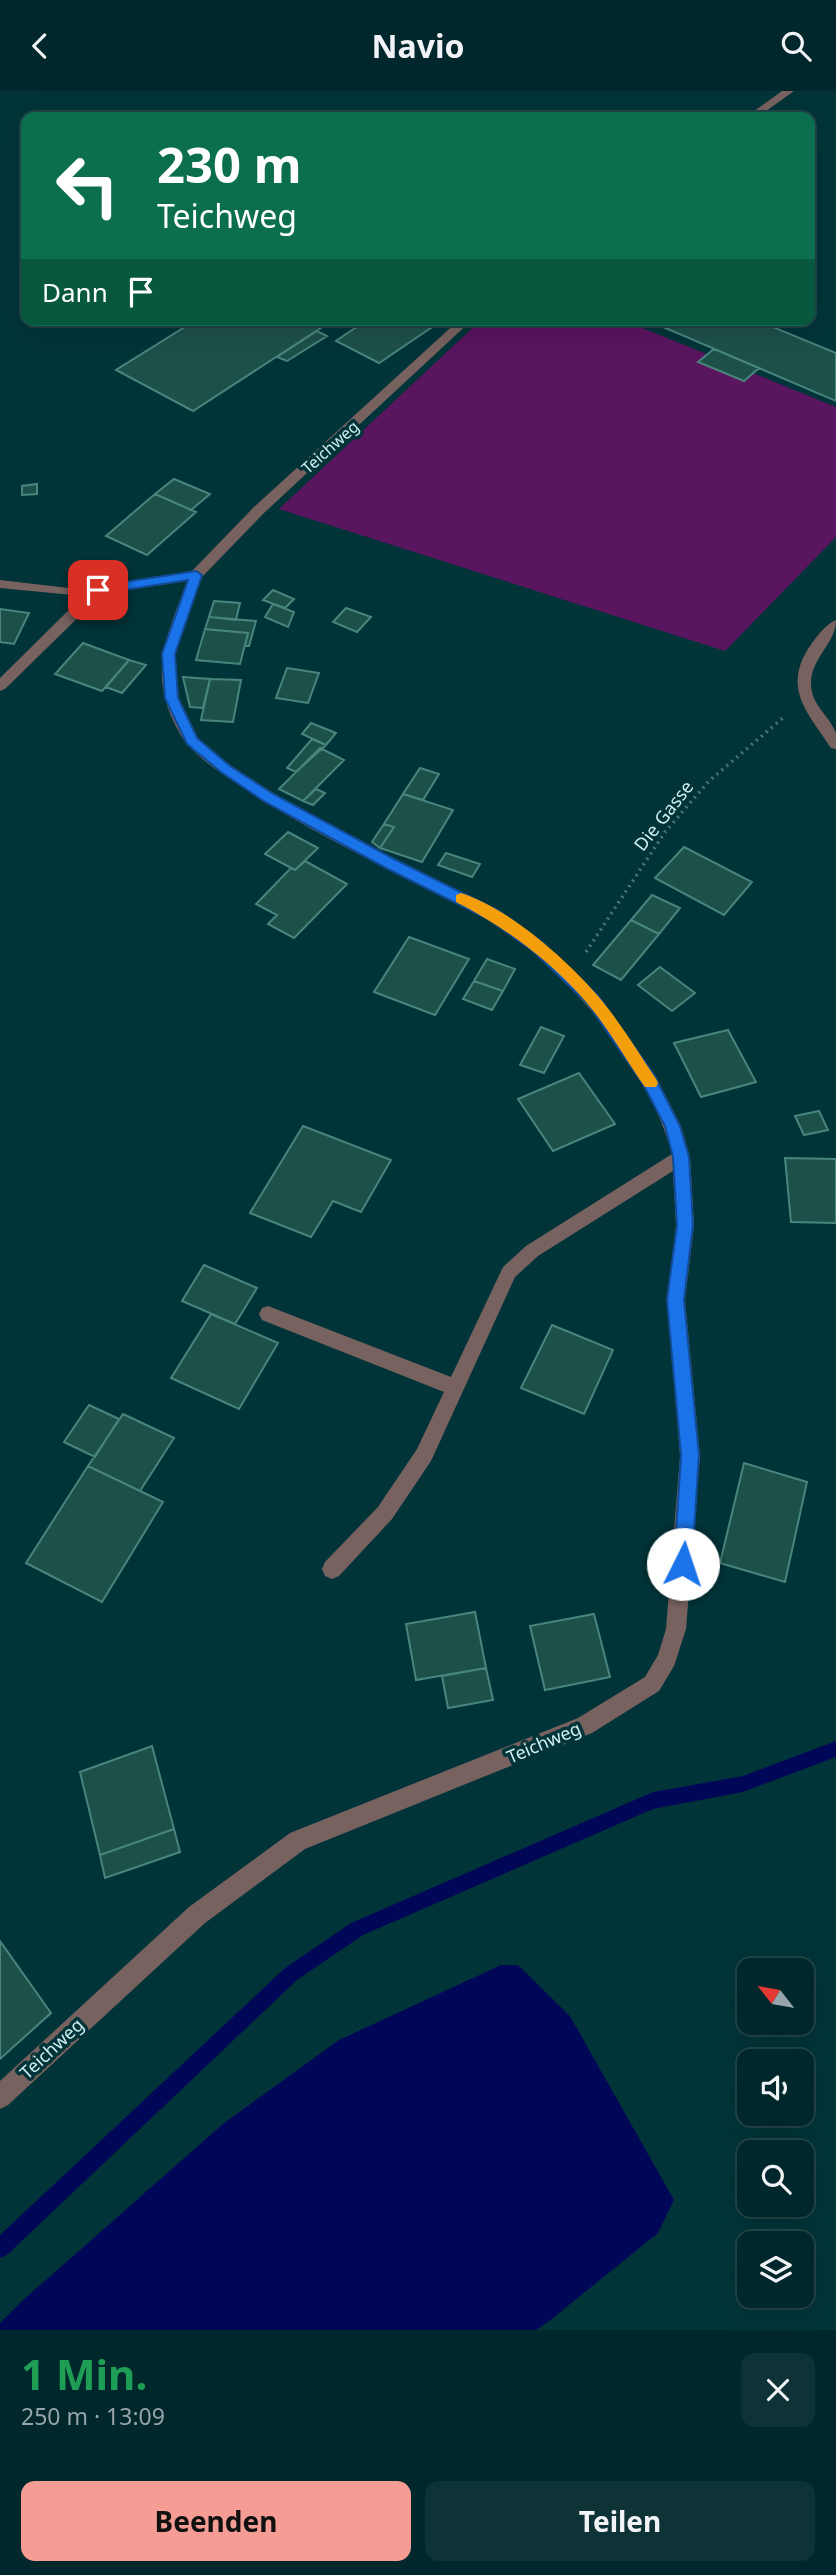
<!DOCTYPE html>
<html lang="de">
<head>
<meta charset="utf-8">
<style>
  :root { --surface:#00272b; --page:#0e3337; --text:#f1f3f6; --muted:#95a5a9; --line:#224447; --accent:#f59c94 }
  body { margin:0; font-family:"Noto Sans",sans-serif; background:var(--page); color:var(--text); height:100vh; display:flex; flex-direction:column; font-size:26px; white-space:nowrap }
  * { box-sizing:border-box; margin:0 }
  p { font-size:23px; color:var(--muted) }
  .icon { flex:none; width:38px; height:38px; fill:none; stroke:currentColor; stroke-width:2; stroke-linecap:round; stroke-linejoin:round }
  .map { position:relative; height:2239px; overflow:hidden }
  .sheet { display:flex; flex-direction:column; background:var(--surface); flex:1 }
  .sheet>* { flex:none }
  .banner { position:absolute; left:21px; top:21px; width:794px; height:214px; border-radius:14px; box-shadow:0 7px 28px #0002,0 0 0 2px var(--line); background:#0b6e4f; color:#fff; overflow:hidden }
  .needle { width:46px; rotate:301deg }
  .fabs { position:absolute; left:737px; top:1867px; display:grid; gap:14px }
  .fabs a { display:grid; place-items:center; width:77px; height:77px; border-radius:14px; background:var(--surface); box-shadow:0 7px 28px #0002,0 0 0 2px var(--line); font-size:35px }
  .pin { position:absolute; display:grid; place-items:center; width:60px; height:60px; color:#fff; margin:-30px; border-radius:14px; box-shadow:0 4px 10px #0006 }
  .me { position:absolute; width:77px; margin:-38px; rotate:4deg; stroke-linejoin:round; filter:drop-shadow(0 0 5px #0008) }
  .turn { display:flex; align-items:center; gap:24px; height:147px; padding:0 21px; font-size:32px }
  .turn .icon { width:91px; height:91px; stroke-width:2.5 }
  .turn b { display:block; font-size:49px; line-height:60px }
  .then { display:flex; align-items:center; height:66px; padding:0 21px; background:#0003; gap:14px; font-size:26px }
  .round { display:grid; place-items:center; flex:none; width:74px; height:74px; border-radius:14px; background:var(--page) }
  .summary { display:flex; align-items:center; justify-content:space-between; height:119px; padding:0 21px }
  h1 { font-size:42px; font-weight:700; line-height:52px; color:#1e9e55 }
  .cta { display:flex; gap:14px; margin-top:auto; padding:14px 21px }
  .cta a { flex:1; height:80px; border-radius:14px; background:var(--accent); color:#111; font-size:28px; font-weight:700; line-height:80px; text-align:center }
  .cta a+a { background:var(--page); color:var(--text) }
  header { display:flex; justify-content:space-between; align-items:center; height:91px; padding:0 21px; background:var(--surface); font-size:32px; font-weight:700 }
  .map>svg:first-child { display:block }
  .green { fill:#5a155f }
  .water { fill:#010757 }
  .lines { fill:none; stroke-linecap:round; stroke-linejoin:round }
  .stream { fill:#010757; fill-rule:evenodd }
  .building { fill:#1e504a; stroke:#48857d; stroke-width:2 }
  .path { stroke:#49757a; stroke-width:3.5; stroke-dasharray:2 4.5; stroke-linecap:butt }
  .minor { fill:#786260; fill-rule:evenodd }
  .route { fill:#1a73e8; stroke:#114b97; stroke-width:2 }
  .slow { fill:#f59e0b }
  .labels { text-anchor:middle; stroke-width:7; stroke-linejoin:round; paint-order:stroke }
  .far-street-label { font-size:16px; fill:#cfeef1; stroke:#003439 }
  .street-label { font-size:18px; fill:#cfeef1; stroke:#003439 }
</style>
</head>
<body>
<header><svg class="icon" aria-label="back" viewBox="0 0 24 24"><path d="M15 5l-7 7 7 7"/></svg>Navio<svg class="icon" aria-label="search" viewBox="0 0 24 24"><circle cx="10" cy="10" r="6"/><path d="M15 15l6 6"/></svg></header>
<div class="map">
<svg width="836" height="2239" viewBox="0 0 836 2239">
  <rect width="100%" height="100%" fill="#003439"/>
  <path class="green" d="M481,229H623L836,316V446L725,560L279,418Z"/>
  <path class="water" d="M501,1874H518L570,1925L674,2109L658,2142L548,2231L536,2239H0V2232L22,2210L224,2032L339,1949Z"/>
  <g class="lines">
    <path class="stream" d="M836,1650V1666L743,1701L653,1718L363,1844L297,1889L7,2164L0,2167V2144L285,1877L351,1832L653,1701L743,1685Z"/>
  </g>
  <path class="building" d="M196,229H333L193,320L116,279Z
    M367,229H433L438,232L379,272L336,250Z
    M661,229H756L836,262V310L656,233Z
    M317,240L327,245L287,270L277,266Z
    M714,258L759,277L744,290L698,271Z
    M174,388L210,403L191,419L155,403Z
    M37,393V403L22,404V395Z
    M155,403L196,421L147,464L106,445Z
    M273,499L294,508L285,517L263,509Z
    M214,510L240,512L236,529L209,526Z
    M273,513L294,521L288,536L265,526Z
    M346,517L371,526L357,541L333,531Z
    M0,518L29,522L14,553L0,551Z
    M209,526L256,530L249,555H245L248,542L205,538Z
    M205,538L248,542L240,573L196,569Z
    M83,552L129,569L102,600L55,583Z
    M129,569L146,574L122,602L106,596Z
    M287,577L319,582L308,612L276,607Z
    M183,586L210,588L203,617L190,616Z
    M210,588L241,589L233,631L201,629Z
    M311,632L336,642L326,654L302,643Z
    M312,648L326,654L296,681L287,677Z
    M320,657L344,669L303,710L279,698Z
    M420,677L439,683L423,709L403,703Z
    M316,698L325,702L313,714L303,710Z
    M403,703L453,719L422,771L380,757L394,736L384,733Z
    M384,733L394,736L380,757L372,751Z
    M288,741L318,757L295,779L265,763Z
    M684,756L752,791L724,824L655,787Z
    M446,762L480,773L472,786L438,774Z
    M305,770L347,793L294,847L268,833L277,824L256,813L291,777L295,779Z
    M652,804L680,817L659,843L631,829Z
    M631,829L659,843L621,889L593,874Z
    M409,846L469,868L435,924L374,901Z
    M487,868L515,878L503,900L474,890Z
    M660,876L695,902L672,920L638,894Z
    M474,890L503,900L492,919L463,908Z
    M541,936L564,945L544,982L520,974Z
    M728,939L756,991L701,1006L674,952Z
    M579,982L615,1033L553,1060L518,1008Z
    M819,1020L828,1039L804,1044L795,1025Z
    M303,1035L391,1069L361,1121L333,1110L311,1146L250,1122Z
    M785,1067L836,1068V1132L791,1131Z
    M204,1174L257,1197L235,1233L182,1210Z
    M211,1223L278,1252L239,1318L171,1287Z
    M552,1234L613,1259L584,1323L521,1297Z
    M89,1314L119,1328L95,1366L64,1351Z
    M123,1323L174,1347L140,1400L88,1375Z
    M744,1372L807,1391L785,1491L720,1472Z
    M88,1375L163,1411L102,1511L26,1472Z
    M475,1521L486,1577L416,1589L406,1533Z
    M594,1523L610,1586L545,1599L530,1535Z
    M486,1577L493,1609L448,1617L442,1585Z
    M152,1655L174,1738L100,1764L80,1681Z
    M174,1738L180,1761L105,1787L100,1764Z
    M0,1850L51,1922L0,1968Z"/>
  <g class="lines">
    <path class="path" d="M586,861L665,741L709,690L784,626"/>
    <path class="minor" d="M782,0H794L758,26H746Z
      M459,229H472L264,422L202,486L175,563L179,607L198,647L230,674L275,703L394,768L500,820L544,852L599,905L655,984L681,1035L690,1066L694,1134L685,1209L700,1365L686,1538L674,1575L659,1600L592,1642L305,1758L205,1832L8,2014L0,2018V1990L189,1816L290,1742L578,1627L645,1586L658,1564L666,1538L680,1365L667,1209L676,1134L673,1080L538,1165L515,1186L431,1370L392,1428L339,1485L332,1488L325,1485L322,1478L325,1471L378,1416L417,1358L444,1301L262,1229L259,1223L262,1217L268,1215L451,1286L503,1176L526,1155L672,1063C649,975 566,878 490,829C464,812 433,800 405,786C351,760 297,732 247,699C227,686 204,672 188,654C179,644 168,620 165,607C154,565 174,528 187,490L102,503L5,598L0,600V587L83,505L0,497V489L77,498L192,480L254,416Z
      M836,529C836,553 810,567 811,594C812,615 829,624 836,642C836,646 836,653 836,658L831,657C806,619 781,596 812,552C818,544 826,533 836,529Z"/>
  </g>
  <path class="route" d="M196,480L202,484L175,563L178,607L197,647L230,675L275,704L394,768L499,820L543,852L598,905L654,984L680,1035L689,1066L693,1134L684,1209L699,1364L692,1473L690,1479L683,1482L677,1479L674,1473L681,1364L667,1209L677,1134L673,1066L665,1035L643,993L588,913L533,860L488,828L384,776L265,711L221,681L187,653L165,607L162,563L188,489L98,503L92,499L98,495Z"/>
  <path class="slow" d="M461,802C508,817 565,867 597,904C619,929 637,960 656,988L658,992L656,996H645C626,969 609,938 587,912C551,870 505,836 456,811V804Z"/>
  <g class="labels">
    <g class="far-street-label">
      <text transform="translate(330 356) rotate(-42)" y="6">Teichweg</text>
    </g>
    <g class="street-label">
      <text transform="translate(664 725) rotate(-52)" y="6">Die Gasse</text>
      <text transform="translate(544 1652) rotate(-23)" y="6">Teichweg</text>
      <text transform="translate(52 1958) rotate(-43)" y="6">Teichweg</text>
    </g>
  </g>
</svg>
<div class="fabs">
<a><svg class="needle" viewBox="-14 -14 28 28"><path d="M0-13l5 13h-10z" fill="#e53935"/><path d="M0 13l5-13h-10z" fill="#95a5a9"/></svg></a>
<a><svg class="icon" aria-label="sound" viewBox="0 0 24 24"><path d="M4 9h4l5-4v14l-5-4H4zM17 9q2 3 0 6"/></svg></a>
<a><svg class="icon" aria-label="search" viewBox="0 0 24 24"><circle cx="10" cy="10" r="6"/><path d="M15 15l6 6"/></svg></a>
<a><svg class="icon" aria-label="layers" viewBox="0 0 24 24"><path d="M12 4l9 5-9 5-9-5zM3 14l9 5 9-5"/></svg></a>
</div>
<div class="pin" style="left:98px;top:499px;background:#d93025"><svg class="icon" aria-label="arrive" viewBox="0 0 24 24"><path d="M6 21V4h12l-3 4 3 4H6"/></svg></div>
<svg class="me" style="left:683px;top:1473px" viewBox="-20 -20 40 40"><circle r="19" fill="#fff"/><path d="M0-13L10 11 0 6-10 11z" fill="#1a73e8"/></svg>
<div class="banner">
<div class="turn"><svg class="icon" aria-label="left" viewBox="0 0 24 24"><path d="M17 20v-9H6M10 6l-5 5 5 5"/></svg><div><b>230 m</b>Teichweg</div></div>
<div class="then">Dann<svg class="icon" aria-label="arrive" viewBox="0 0 24 24"><path d="M6 21V4h12l-3 4 3 4H6"/></svg></div>
</div>
</div>
<section class="sheet">
<div class="summary"><div><h1>1 Min.</h1><p>250 m · 13:09</p></div><a class="round"><svg class="icon" aria-label="close" viewBox="0 0 24 24"><path d="M6 6l12 12M18 6L6 18"/></svg></a></div>
<div class="cta"><a>Beenden</a><a>Teilen</a></div>
</section>
</body>
</html>
